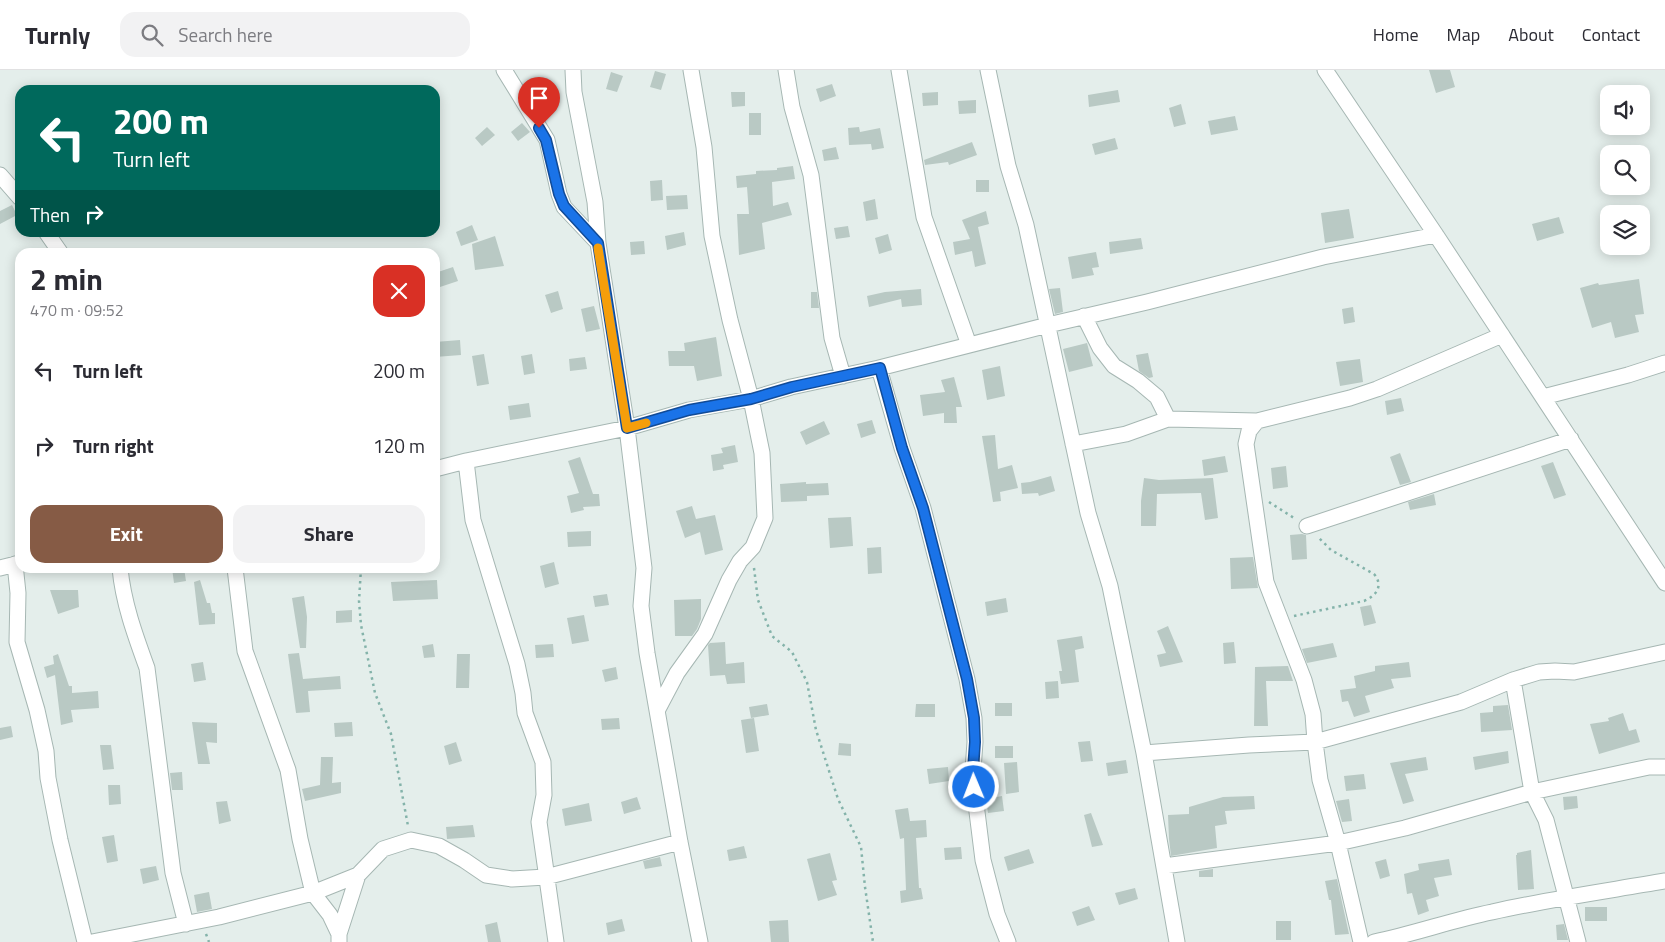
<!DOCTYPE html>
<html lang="en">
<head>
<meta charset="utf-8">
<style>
  :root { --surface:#fff; --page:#f2f2f3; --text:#2b2b33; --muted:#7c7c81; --line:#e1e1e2; --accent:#865b45 }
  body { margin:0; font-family:"Titillium Web",sans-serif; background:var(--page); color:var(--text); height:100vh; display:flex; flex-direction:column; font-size:19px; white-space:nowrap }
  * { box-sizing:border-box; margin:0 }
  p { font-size:16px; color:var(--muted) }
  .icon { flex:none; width:28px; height:28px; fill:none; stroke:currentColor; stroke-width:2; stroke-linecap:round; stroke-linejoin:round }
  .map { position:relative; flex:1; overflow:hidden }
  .details { position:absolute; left:15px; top:178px; width:425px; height:325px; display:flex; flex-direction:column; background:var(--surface); border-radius:15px; box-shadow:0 2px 12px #0003 }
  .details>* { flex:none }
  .hud { position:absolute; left:15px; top:15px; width:425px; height:152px; border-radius:15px; box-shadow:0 2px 12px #0003; background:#00695c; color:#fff; overflow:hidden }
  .buttons { position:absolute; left:1600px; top:15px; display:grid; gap:10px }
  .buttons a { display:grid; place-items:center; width:50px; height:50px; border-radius:10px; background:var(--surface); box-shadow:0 2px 12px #0003; font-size:25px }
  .pin { position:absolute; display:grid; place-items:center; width:42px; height:42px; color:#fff; margin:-51px -21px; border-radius:50% 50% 50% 0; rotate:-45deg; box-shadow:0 0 5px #0007 }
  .pin .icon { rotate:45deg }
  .me { position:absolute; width:55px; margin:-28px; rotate:359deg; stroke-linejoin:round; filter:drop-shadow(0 0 4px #0008) }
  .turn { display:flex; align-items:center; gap:18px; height:105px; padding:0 15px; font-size:22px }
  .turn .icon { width:65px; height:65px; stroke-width:2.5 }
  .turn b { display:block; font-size:35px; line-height:42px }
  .then { display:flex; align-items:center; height:48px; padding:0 15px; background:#0003; gap:10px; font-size:19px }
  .round { display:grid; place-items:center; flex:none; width:52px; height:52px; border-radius:15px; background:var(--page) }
  .headline { display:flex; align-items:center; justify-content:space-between; height:85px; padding:0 15px }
  h1 { font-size:30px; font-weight:700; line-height:38px }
  .button { display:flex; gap:10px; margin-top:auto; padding:10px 15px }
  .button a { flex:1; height:58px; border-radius:15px; background:var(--accent); color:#fff; font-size:20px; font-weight:700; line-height:58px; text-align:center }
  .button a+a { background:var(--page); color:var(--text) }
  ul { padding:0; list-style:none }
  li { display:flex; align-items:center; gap:15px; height:75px; padding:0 15px }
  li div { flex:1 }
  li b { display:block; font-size:19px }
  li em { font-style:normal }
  header { display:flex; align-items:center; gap:30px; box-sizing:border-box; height:70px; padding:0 25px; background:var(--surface); border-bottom:1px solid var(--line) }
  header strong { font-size:24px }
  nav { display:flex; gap:28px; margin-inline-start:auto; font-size:18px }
  .search { width:350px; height:45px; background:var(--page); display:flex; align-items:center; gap:12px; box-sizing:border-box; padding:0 18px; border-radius:15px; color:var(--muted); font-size:19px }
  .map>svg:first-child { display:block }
  .building { fill:#b9c9c4 }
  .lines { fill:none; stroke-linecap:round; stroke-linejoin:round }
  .minor-casing { stroke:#a6b7b3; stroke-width:17 }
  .path { stroke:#84b3aa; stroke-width:2.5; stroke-dasharray:2.5 4; stroke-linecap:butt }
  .minor { stroke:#fff; stroke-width:15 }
  .route-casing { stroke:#114b97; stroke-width:12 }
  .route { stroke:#1a73e8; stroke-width:9 }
  .slow { stroke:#f59e0b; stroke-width:9 }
</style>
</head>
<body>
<header>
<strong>Turnly</strong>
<div class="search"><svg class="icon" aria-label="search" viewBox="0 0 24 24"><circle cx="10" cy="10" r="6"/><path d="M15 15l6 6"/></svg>Search here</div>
<nav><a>Home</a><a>Map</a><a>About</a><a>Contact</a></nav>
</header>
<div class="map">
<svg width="1665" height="872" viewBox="0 0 1665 872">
  <rect width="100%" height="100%" fill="#e4eeeb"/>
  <path class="building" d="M1429,0H1450L1455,17L1436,23Z
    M655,1L666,4L661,20L650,17Z
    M611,2L623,6L617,22L606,19Z
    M832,14L836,26L820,32L816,19Z
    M1118,20L1120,32L1089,37L1088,25Z
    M731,22H745V36L732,37Z
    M938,22V35L923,36L922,23Z
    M976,30V43L959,44L958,31Z
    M1181,34L1186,54L1174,57L1169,38Z
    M749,43H761V65H749Z
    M1235,46L1238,60L1211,65L1208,51Z
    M522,53L530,62L518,71L511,62Z
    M487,57L495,65L482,76L475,68Z
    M859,57L860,62L880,58L884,78L872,80L871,74L849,75L848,58Z
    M1115,68L1118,79L1095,85L1092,74Z
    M972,72L977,85L949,95L948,92L925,95L924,90Z
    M836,77L839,89L824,91L822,80Z
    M793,96L795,109L772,112L773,136L788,132L792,145L762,153L765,179L739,185L737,144H749L747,117L737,118L736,106L756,104V101L777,100V98Z
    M662,110L663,130L651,131L650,111Z
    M976,110H989V122H976Z
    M687,125L688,139L667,140L666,126Z
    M875,129L878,149L866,151L863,132Z
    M12,135L17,145L0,154V141Z
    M1349,139L1354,168L1325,173L1321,143Z
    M986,141L989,154L978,157L986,194L975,197L972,181L955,185L953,172L970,169L962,150Z
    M1559,147L1564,163L1537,171L1532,154Z
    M472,155L478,170L461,176L456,162Z
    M848,156L850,167L836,169L834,158Z
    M684,162L686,175L667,180L665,166Z
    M888,164L892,180L879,184L875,168Z
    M495,166L504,196L475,200L472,174Z
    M1141,168L1143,179L1110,184L1109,172Z
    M644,171L645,184L631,185L630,172Z
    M1096,182L1099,197L1092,198L1094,205L1072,209L1068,187Z
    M453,197L458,211L440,217L435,203Z
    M1639,209L1644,244L1635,245L1639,262L1615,268L1611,252L1592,258L1580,218L1598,213L1599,215Z
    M1060,218L1063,242L1055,244L1049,219Z
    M921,219L922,235L902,237L901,229L869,237L867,226L885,222Z
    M558,221L563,239L551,243L545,225Z
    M811,222H817L819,238H811Z
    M594,236L600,259L586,262L581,239Z
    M1353,237L1355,252L1344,254L1342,239Z
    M716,267L722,306L697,311L694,296H669L668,281H685L684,273Z
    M460,270L461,285L435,287V272Z
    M1087,273L1093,296L1069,302L1063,279Z
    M1148,283L1153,307L1149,308L1139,301L1136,285Z
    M484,284L489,314L477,316L472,286Z
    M532,284L535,303L524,305L521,286Z
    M585,287L587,299L570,301L569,289Z
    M1360,289L1363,312L1340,316L1336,292Z
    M1000,296L1005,326L987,330L982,300Z
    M954,307L962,337H956L957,353H944V343L923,346L920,325L945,322L941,310Z
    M1401,328L1404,341L1387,345L1385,331Z
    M529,333L531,347L510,350L508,336Z
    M872,350L876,363L861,368L857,354Z
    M824,351L830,364L806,375L800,362Z
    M995,365L998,399L1012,395L1018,418L1000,422L1001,431L993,432L982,366Z
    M735,375L738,392L723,395L724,399L713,401L711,385L723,383L721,378Z
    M1400,383L1411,412L1400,415L1390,387Z
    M1225,386L1228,402L1204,406L1202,390Z
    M580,387L593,424H599L600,436L583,437L584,440L571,443L567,426L579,423L568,391Z
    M1553,392L1566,425L1554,429L1541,396Z
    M1286,396L1288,417L1273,419L1271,398Z
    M1051,406L1055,421L1039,426L1038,423L1022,424L1021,413L1030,412Z
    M1144,408L1159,410L1213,408L1218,448L1205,450L1201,423L1157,424L1156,456H1141V431Z
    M806,412V414L828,413L829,425L807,426V431L781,432L780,414Z
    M1434,424L1436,435L1410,440L1408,432Z
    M692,436L696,449L715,445L723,480L705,485L700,462L685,468L676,441Z
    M851,447L853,476L830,478L828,448Z
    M591,461V476L568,477L567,462Z
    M1302,464L1306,465L1307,489L1292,490L1290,465Z
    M881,477L882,503L868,504L867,478Z
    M1253,487L1258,518L1231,519L1230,488Z
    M554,492L559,514L545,518L540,496Z
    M172,498H184L186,511L174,513Z
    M200,510L207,533H210L212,543H215V554L199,555L194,512Z
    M437,510L438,529L393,531L391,512Z
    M50,520H78L79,537L58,544Z
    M607,524L609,535L595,537L593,526Z
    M304,526L307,547L306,578H300L292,528Z
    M1006,528L1008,542L987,546L985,532Z
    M701,529V549L697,559L692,566H675L674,530Z
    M1371,535L1376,553L1364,556L1360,537Z
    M352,540V552L336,553V541Z
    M584,545L589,571L572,574L567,548Z
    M1168,556L1183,592L1160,597L1157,585L1166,583L1157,561Z
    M1082,566L1084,578L1075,580L1079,612L1061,614L1059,601H1062L1057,570Z
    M725,572L726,594L744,592L745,613L727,614L725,605L710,606L708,575L710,573Z
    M1234,572L1236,593L1224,594L1223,573Z
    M1333,573L1337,587L1307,593L1302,579Z
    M433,574L435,587L424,588L422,576Z
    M553,574L554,587L536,588L535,575Z
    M299,583L303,609L340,606L341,619L308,621L310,642L296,643L288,584Z
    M58,584L69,616H72V623L98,621L99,638L71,640L73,652L61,655L55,605L47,608L44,597L54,594L53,586Z
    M457,584H470L469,618H456Z
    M203,592L206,610L194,612L191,594Z
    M1409,592L1411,607L1391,609L1394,618L1365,626L1370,642L1354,647L1348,631L1342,632L1340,620L1356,618L1354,606L1375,601V596Z
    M1288,596L1293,611H1266L1268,656H1254L1255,597Z
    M616,597L618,609L605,612L602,600Z
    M1058,611L1059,628L1046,629L1045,612Z
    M995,633H1012V646H995Z
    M767,634L769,645L751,648L749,637Z
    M916,634H935V647H915Z
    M1508,635L1512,660L1481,662L1480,643L1493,642V636Z
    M1623,643L1629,661L1636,659L1640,672L1599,684L1590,654L1609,651L1608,648Z
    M619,648L620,659L602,660L601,649Z
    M754,648L759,681L746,683L741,650Z
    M192,652L217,653V673L206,672L210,694H198Z
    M352,652L353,666L335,667L334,653Z
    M11,656L13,667L0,670V658Z
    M1090,671L1093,691L1081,692L1078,672Z
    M456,672L462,691L449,695L444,676Z
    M839,673L851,674V686L838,685Z
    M100,675H111L114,699L103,700Z
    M995,676H1013V688H995Z
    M1508,681L1509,693L1475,700L1473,687Z
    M321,687H333L332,713L341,712V723L305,731L302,719L320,715Z
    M1426,687L1428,700L1405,704L1414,731L1403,734L1390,693Z
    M1126,690L1128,703L1108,706L1106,693Z
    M1017,692L1019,722L1006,724L1004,693Z
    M948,697L949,711L929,714L927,699Z
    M182,702L183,720H172L170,703Z
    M1364,704L1366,719L1346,721L1344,706Z
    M108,715H120L121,734L109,735Z
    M1002,726L1004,741L988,743L986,729Z
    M1254,726L1255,739L1225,741L1227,754L1215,756L1217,778L1171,786L1169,769L1168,745L1189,744V737L1223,727Z
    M1577,726L1578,738L1564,740L1563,727Z
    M637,727L641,739L624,744L621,732Z
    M1349,729L1352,751L1342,752L1336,731Z
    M227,731L231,751L219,754L216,732Z
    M589,733L592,751L565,756L562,739Z
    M908,738L910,751L926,750L927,767L916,768L919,818H921L923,829L901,833L900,821L906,820L904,768L900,769L895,740Z
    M1091,743L1103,775L1092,777L1084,745Z
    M473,755L475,767L447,769L446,757Z
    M114,765L118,791L107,793L102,767Z
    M744,776L747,788L729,791L727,780Z
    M961,777L962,789L945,790L944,778Z
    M1029,779L1034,793L1008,801L1004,787Z
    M1531,780L1534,819L1518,820L1516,785H1517V783Z
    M830,783L837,810L832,811L837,825L818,831L807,789Z
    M660,787L662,796L645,799L643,791Z
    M1386,789L1390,806L1380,809L1375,792Z
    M1449,789L1452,805L1434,808L1439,826L1426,830L1429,841L1418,845L1412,823L1407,824L1404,804L1419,800L1418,794Z
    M156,796L159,810L143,814L140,799Z
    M1213,799V807H1199V801Z
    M1337,809L1349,864L1335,865L1331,830H1329L1325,811Z
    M1135,818L1138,829L1119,835L1115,823Z
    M209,822L212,839L197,842L194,825Z
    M1089,836L1095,850L1077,856L1072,842Z
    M1585,837H1607V851H1585Z
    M622,849L625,861L608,865L606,853Z
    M788,850L789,872H771L769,851Z
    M1276,851H1291V870H1276Z
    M497,852L501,872H488L485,855Z
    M1564,854L1568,870H1557L1556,855Z"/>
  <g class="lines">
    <defs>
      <path id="minor" d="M504,0L547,70L559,124L564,137L598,173
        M573,0L574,22L595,132L598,173L627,358L644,498L641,536L647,583L680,772L700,872
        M786,0L792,37L811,105L832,268L843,306
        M899,0L924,147L969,275
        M988,0L1008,96L1026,155L1088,443L1110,516L1144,683L1177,872
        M1325,0L1436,165L1665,513
        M0,105L20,128
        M46,162L60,182
        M1084,246L1100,278L1114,296L1138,311L1157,327L1168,349
        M879,298L902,378L923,438L967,609L974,648L975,672L973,700L976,734L983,790L997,844L1008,872
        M1543,327L1628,305L1665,293
        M1257,351L1249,361L1246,374L1266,512L1304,610L1313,644L1315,672L1320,710L1338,773L1361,872
        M1073,374L1126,364L1168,349L1257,351L1350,328L1377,319L1502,265
        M466,391L473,450L517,594L523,623L525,643L543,692L544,725L539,752L556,872
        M435,399L466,391L627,358L689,340L751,329L791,317L879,298L1048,255L1147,232L1323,187L1436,165
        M1307,456L1571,369
        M15,494L18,523L17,572L37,640L46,681L48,708L60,770L85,872
        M0,498L20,493
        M120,498C123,532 135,565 147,598L173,803L186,854
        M235,498L245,581L288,700L300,769L313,823L330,845L339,864
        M1513,610L1532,722L1546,750L1578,872
        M658,639L677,603L705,564L729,510L740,491L753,477L765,448L762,383L751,329L730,250L712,166L704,77L691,0
        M1144,683L1249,675L1315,672L1461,632L1513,610L1539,602L1555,601L1574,602L1665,582
        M1164,796L1338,773L1405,758L1532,722L1649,697H1665
        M92,872L219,847L313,823L358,805
        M339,872V864L358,805L383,779L411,770L439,776L464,790L486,805L512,809L546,807L680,772
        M1374,872C1414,864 1452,850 1492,842C1549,829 1607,821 1665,811"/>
    </defs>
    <use href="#minor" class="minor-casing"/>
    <path class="path" d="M1269,432L1294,448
      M361,498L359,531L361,555L375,623L391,664L408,756
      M754,498L758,530L772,566L792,582L807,612L816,660L838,729L861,777L865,817L873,872
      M1294,546L1364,531C1376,526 1384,516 1374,504L1331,480L1318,467
      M206,864L209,872"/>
    <use href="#minor" class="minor"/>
  </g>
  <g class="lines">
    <defs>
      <path id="route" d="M539,58L546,70L559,124L564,136L598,173L627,358L689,340L751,329L792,317L880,298L902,378L923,438L967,609L974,648L975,672L973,700L974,717"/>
    </defs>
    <use href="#route" class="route-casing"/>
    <use href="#route" class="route"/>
    <path class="slow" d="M598,178L627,358L646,353"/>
  </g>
</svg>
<div class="buttons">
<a><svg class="icon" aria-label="sound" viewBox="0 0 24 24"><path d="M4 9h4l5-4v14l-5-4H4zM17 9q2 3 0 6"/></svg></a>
<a><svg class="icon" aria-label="search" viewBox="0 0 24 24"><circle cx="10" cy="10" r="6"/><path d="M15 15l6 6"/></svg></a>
<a><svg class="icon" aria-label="layers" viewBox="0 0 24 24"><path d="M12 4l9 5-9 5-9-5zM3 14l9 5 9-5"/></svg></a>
</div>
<div class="pin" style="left:539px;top:58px;background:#d93025"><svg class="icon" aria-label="arrive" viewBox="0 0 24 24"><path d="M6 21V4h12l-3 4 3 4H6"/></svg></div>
<svg class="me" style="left:974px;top:717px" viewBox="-20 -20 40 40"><circle r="17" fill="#1a73e8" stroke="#fff" stroke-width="3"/><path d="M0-11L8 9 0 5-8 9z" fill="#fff"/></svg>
<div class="hud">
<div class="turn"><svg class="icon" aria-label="left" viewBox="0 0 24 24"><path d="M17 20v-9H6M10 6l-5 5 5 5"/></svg><div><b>200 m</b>Turn left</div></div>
<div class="then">Then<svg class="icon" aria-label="right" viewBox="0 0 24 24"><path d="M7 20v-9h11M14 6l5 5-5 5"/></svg></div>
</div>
<section class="details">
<div class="headline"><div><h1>2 min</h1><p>470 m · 09:52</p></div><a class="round" style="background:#d93025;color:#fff"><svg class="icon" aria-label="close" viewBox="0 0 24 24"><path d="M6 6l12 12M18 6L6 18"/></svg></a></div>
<ul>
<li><svg class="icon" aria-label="left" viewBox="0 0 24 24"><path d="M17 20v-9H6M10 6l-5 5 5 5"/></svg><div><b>Turn left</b></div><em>200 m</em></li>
<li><svg class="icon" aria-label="right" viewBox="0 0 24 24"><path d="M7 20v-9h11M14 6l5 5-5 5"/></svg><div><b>Turn right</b></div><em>120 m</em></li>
</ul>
<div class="button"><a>Exit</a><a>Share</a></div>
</section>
</div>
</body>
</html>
